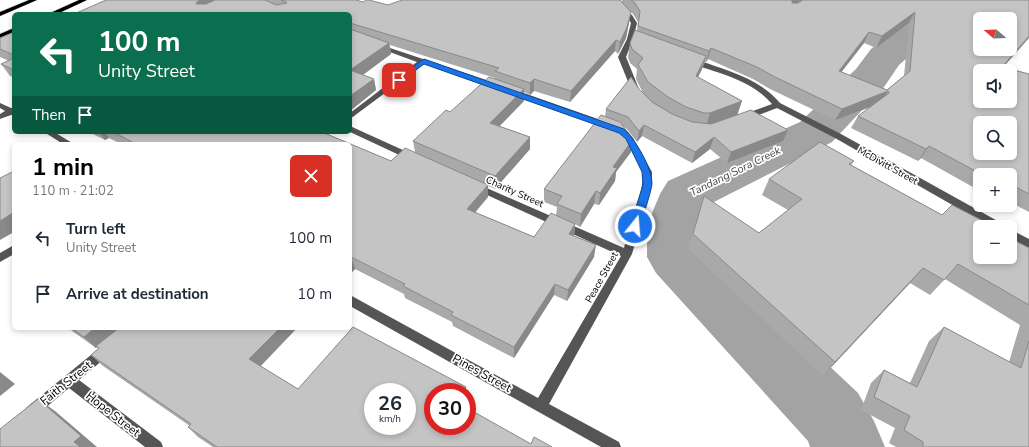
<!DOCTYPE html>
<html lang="en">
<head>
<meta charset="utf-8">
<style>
  :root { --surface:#fff; --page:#f6f6f7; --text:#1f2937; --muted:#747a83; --accent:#000 }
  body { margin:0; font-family:"Nunito Sans",sans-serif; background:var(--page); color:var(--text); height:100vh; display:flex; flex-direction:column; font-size:15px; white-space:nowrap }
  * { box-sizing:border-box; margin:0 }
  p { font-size:13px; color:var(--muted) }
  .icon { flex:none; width:22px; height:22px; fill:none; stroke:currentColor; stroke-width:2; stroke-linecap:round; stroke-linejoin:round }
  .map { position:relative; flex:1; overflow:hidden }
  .details { position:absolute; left:12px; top:142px; width:340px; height:188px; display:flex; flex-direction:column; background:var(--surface); border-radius:6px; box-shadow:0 2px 6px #0003 }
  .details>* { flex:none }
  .top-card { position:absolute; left:12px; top:12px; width:340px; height:122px; border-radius:6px; box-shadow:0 2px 6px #0003; background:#0b6e4f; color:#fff; overflow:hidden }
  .needle { width:26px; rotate:289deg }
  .buttons { position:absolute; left:973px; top:12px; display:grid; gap:8px }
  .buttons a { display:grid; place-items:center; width:44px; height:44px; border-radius:6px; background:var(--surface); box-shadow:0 2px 6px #0003; font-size:20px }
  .speed { position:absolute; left:364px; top:383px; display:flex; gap:8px; font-size:20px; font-weight:700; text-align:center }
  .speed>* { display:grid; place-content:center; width:52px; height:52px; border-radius:50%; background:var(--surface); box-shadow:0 2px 6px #0003; line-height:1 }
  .speed small { font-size:10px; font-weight:400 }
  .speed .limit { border:6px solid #d22; background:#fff; color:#111 }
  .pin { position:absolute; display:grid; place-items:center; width:34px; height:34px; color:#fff; margin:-17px; border-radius:8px; box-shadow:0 2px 6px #0006 }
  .me { position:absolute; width:44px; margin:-22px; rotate:17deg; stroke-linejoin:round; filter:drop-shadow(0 0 3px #0008) }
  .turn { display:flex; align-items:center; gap:14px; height:84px; padding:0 20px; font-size:18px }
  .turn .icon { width:52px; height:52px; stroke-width:2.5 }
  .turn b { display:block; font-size:28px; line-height:34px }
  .then { display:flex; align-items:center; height:38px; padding:0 20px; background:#0003; gap:8px; font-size:15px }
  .round { display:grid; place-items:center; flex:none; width:42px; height:42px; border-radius:6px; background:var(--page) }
  .headline { display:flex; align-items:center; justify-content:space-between; height:68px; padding:0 20px }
  h1 { font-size:24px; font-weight:700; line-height:30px; color:var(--accent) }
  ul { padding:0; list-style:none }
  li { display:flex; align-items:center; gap:12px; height:56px; padding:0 20px }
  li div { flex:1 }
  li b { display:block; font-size:15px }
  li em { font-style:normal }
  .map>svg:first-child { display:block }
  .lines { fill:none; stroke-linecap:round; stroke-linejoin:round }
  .river { fill:#a3a3a3; fill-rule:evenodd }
  .major-casing { stroke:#dbdbdb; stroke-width:1 }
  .minor { fill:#555; fill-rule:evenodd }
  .major { fill:#000; fill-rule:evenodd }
  .wall { fill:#a9a9a9; fill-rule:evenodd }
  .shaded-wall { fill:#898989 }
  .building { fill:#c4c4c4; stroke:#898989; fill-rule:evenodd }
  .route { fill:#1a73e8; stroke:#114b97 }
  .labels { text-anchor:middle; stroke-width:3.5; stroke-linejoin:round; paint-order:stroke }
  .street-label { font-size:10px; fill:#000; stroke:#fff }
  .water-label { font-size:11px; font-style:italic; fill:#444; stroke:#fff }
  .near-street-label { font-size:12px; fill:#000; stroke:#fff }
</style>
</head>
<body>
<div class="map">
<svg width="1029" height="447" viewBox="0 0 1029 447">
  <rect width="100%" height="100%" fill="#fff"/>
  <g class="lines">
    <path class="river" d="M933,0H971L966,7L899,65L884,87L832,142L708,205L701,225L704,248L858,393L874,421L885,447H810L808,441L656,273L647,257V225L660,194L668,181L800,122L856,69L871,49Z"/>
    <defs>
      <path id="major" d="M29,0H37L0,16V12Z
        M79,0H87L57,14H48Z
        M14,28V32L0,38V34Z"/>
    </defs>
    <use href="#major" class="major-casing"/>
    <path class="minor" d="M615,0H621L620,5L632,15L637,23L633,39L626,57L639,89L635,91L631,89L618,57L627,39L631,23L627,17L614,5Z
      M378,44L498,84L499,86L495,88H492L424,64L350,119V113L417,62L376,47V45Z
      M689,59H695C725,70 758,77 780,103L841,134L1003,224L1004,227H991L835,138L777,108L748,119H742L741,117L742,115L772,104C752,80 718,73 689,63Z
      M509,90H515L612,124L613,126L609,129L606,128L509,94Z
      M0,103L11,108H14V115H11L0,119V114L5,111L0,108Z
      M350,126L416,156L417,158L416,160H410L350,132Z
      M625,131L628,132L633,138L652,172V185L632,254L549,404L619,442L621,447H601L350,306V295L538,398L621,256L474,189L472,187L474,185H480L624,248C628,232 646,187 642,172C640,162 627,142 621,134Z
      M44,132H54L74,144H63Z
      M1010,229L1029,239V248L1010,238Z
      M14,245V254L0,262V253Z
      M106,345L110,346L112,350L110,354L79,380L161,442L163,447H145L69,388L37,415L32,417L27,415L25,411L27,407L102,346Z"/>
    <use href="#major" class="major"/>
  </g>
  <path class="wall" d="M106,0H356L363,2L388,5L622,2V0H802L797,3L1029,0L1004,67L1029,74V212L1010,202V175H980V191L921,158L918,161L851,128L858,116L871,107L835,120L770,89L753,79L708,59L706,62H705L702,69L698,77L738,114L788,130L783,141L727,163L710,149L692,163L642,136L637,142L626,128L624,127L631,152L616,172L615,181L599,205L594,204L580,227L575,224L574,236L594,257L567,301L554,295L514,358L453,326L452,322L405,298L404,294L355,269L350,274V144H121L109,138L105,140L89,132H322L391,161L415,152L413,141L495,78L390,45L391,54L363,75L374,79L376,90L350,111V14ZM631,12L633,14L638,22L637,31L630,43L628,57L630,63L637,69L636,79L643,93L639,89L606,109L605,117L544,189V202L557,207L556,216L534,237L475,212L488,197V186L495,189L530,149V137L499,126L524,101V92L530,95L534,91L570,102L615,51L618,54L626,38L629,23ZM909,23L904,76L887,90L841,72L864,43L876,48Z
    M14,32V77L10,76L1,64L9,61L0,57V38Z
    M854,161L851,165L942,215L989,227L1029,248V447H896L889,443L895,428L861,410L871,383L884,370L910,383L929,341L944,327L1009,362L1020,325L945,279L930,295L910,283L823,376L688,249L699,212L704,196L759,233L788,210L762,195L769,179Z
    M68,328H297L260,366L298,389L466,387V392H433L531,444L552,447H213L198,437L188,427L190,426L103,366L91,355L99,349L97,347L96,348Z"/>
  <path class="shaded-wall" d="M200,0H225L201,13L196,4L197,2Z
    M792,0H802L788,10Z
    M631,12L629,23L626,38L618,54L620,42Z
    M915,12L909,23L876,48L882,36Z
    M869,32L864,43L833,83L839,71Z
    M1029,36V38L1000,71L1002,67Z
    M616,40L615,51L570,102L571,91Z
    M389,43L391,54L353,82L350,70Z
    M711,48L708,59L706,62L709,51Z
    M706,56L702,69L692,90L696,76Z
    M374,79L376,90L350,111V96Z
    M534,79V91L530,95V83Z
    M524,89V101L491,135L490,123Z
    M888,91L881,103L835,120L842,109Z
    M742,101L737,116L706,127L710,113Z
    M644,125L642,136L637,142L639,131Z
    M788,130L783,141L727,163L731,152Z
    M99,132H105L109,138L105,140Z
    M530,137V149L495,189V176Z
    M714,137L710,149L692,163L695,152Z
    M633,139L631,152L616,172L615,181L599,205L600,193L613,167Z
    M929,146L921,158L918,161L926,149Z
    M488,185V197L468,221L467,209Z
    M596,191L594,204L580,227L581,214Z
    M14,212V232L0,240V221Z
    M575,224L574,236L569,234Z
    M596,245L594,257L567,301L568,290Z
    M351,257L355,269L350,274V258Z
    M923,268L910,283L823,376L835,362Z
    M555,284L554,295L514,358V347Z
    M95,328H121L96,348L84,337Z
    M280,328H297L257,370L249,359Z
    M0,372L15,384L0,396Z
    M466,387V392H462Z
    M38,399L55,411L97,447H80L74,442Z"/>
  <path class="building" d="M106,0H200L197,2L196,4H206L215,0H265L276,5L287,3L286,2L281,0H356L363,2L366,0H369L388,5L402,0H620L631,12L627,27L620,42L616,40L571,91L534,79L530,83L495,71L499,68L350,23V14H74Z
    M631,0H792V3H798L803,0H1029V36L1002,67L1029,74V194L1010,184V175H983L929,146L926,149L858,116L889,93L888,91L842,109L775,77L757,67L711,48L709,51L638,26L640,11L635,3ZM915,12L910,71L887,90L839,71L869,32L882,36ZM980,19H1010V49H980ZM980,71H1010V101H980ZM980,123H1010V153H980Z
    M350,29L389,43L350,70L374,79L350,96Z
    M635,30L706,56L696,76L742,101L710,113H704L686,107L668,97L648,82L640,68L638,65L643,58L632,49L630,43Z
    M14,32V55L0,49V38Z
    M14,58V70L1,64Z
    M489,77L524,89L490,123L530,137L495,176L413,141L446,110L450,112Z
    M631,77L639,89L652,102L672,114L692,122L711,124L751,110L788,130L731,152L714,137L695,152L644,125L639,131L628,117L606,109Z
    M601,115L620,122L633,139L613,167L617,168L600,193L596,191L581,214L557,204L562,196L544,189Z
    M113,132H322L391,161L405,148L488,185L467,209L534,237L551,213L575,224L569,234L596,245L568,290L555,284L514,347L451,315L453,312L403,286L405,284L351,257L350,258V144H136Z
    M820,142L854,161L849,164L942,215L952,205L991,225L989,227H980V257H1010V238L1029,248V305L958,264L944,280L923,268L835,362L693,234L704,196L759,233L802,199L769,179Z
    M14,171V212L0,221V178Z
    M353,327L466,387L462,392H433V426H467V408L531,444L534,437L552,447H217L188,427L191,424L91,355L99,348L96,346L119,328H280L249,359L298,389ZM373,392H407V426H373Z
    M944,327L1021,368L1029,341V447H923V442L904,430L910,416L874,397L884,370L917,387Z
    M71,328H95L84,337Z
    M38,399L81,436L74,442L80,447H0V429Z"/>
  <path class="route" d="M424,59L624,129C636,140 652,168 652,184C651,192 642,221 638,229L635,230L630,226L643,185L642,172L626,139L619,133L424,64L401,81H397V78Z"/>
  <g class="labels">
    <g class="street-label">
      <text transform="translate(888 165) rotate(29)" y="4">McDivitt Street</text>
      <text transform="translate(515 191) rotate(24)" y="4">Charity Street</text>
      <text transform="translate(601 277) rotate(-61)" y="4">Peace Street</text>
    </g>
    <g class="water-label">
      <text transform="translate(735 171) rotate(-26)" y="4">Tandang Sora Creek</text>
    </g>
    <g class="near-street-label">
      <text transform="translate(482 373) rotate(29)" y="4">Pines Street</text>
      <text transform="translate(66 383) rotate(-39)" y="4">Faith Street</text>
      <text transform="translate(113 414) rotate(38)" y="4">Hope Street</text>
    </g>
  </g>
</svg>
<div class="buttons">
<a><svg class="needle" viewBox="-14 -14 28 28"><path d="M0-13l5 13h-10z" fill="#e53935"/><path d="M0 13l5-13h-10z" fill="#747a83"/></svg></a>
<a><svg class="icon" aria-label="sound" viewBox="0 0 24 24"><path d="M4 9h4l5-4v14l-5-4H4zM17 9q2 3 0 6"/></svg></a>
<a><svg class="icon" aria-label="search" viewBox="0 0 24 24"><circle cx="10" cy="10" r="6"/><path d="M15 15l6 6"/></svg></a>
<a>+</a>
<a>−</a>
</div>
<div class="speed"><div>26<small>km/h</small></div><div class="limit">30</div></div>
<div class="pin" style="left:399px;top:80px;background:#d93025"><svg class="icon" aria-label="arrive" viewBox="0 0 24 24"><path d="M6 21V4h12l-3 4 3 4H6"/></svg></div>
<svg class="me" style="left:635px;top:226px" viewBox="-20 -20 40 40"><circle r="17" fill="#1a73e8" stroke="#fff" stroke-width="3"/><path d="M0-11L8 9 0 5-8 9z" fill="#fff"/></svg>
<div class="top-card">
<div class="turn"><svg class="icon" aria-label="left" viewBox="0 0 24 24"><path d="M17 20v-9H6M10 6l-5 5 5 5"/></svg><div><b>100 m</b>Unity Street</div></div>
<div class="then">Then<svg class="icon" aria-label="arrive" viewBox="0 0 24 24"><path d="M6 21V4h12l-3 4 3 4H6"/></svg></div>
</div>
<section class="details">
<div class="headline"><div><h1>1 min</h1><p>110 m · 21:02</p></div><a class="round" style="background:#d93025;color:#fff"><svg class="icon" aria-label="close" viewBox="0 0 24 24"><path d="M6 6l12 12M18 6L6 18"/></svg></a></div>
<ul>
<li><svg class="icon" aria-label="left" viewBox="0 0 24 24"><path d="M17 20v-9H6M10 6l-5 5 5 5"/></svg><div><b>Turn left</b><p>Unity Street</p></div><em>100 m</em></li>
<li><svg class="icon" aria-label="arrive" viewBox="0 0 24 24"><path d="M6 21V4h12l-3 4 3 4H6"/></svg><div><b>Arrive at destination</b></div><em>10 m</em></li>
</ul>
</section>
</div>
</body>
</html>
